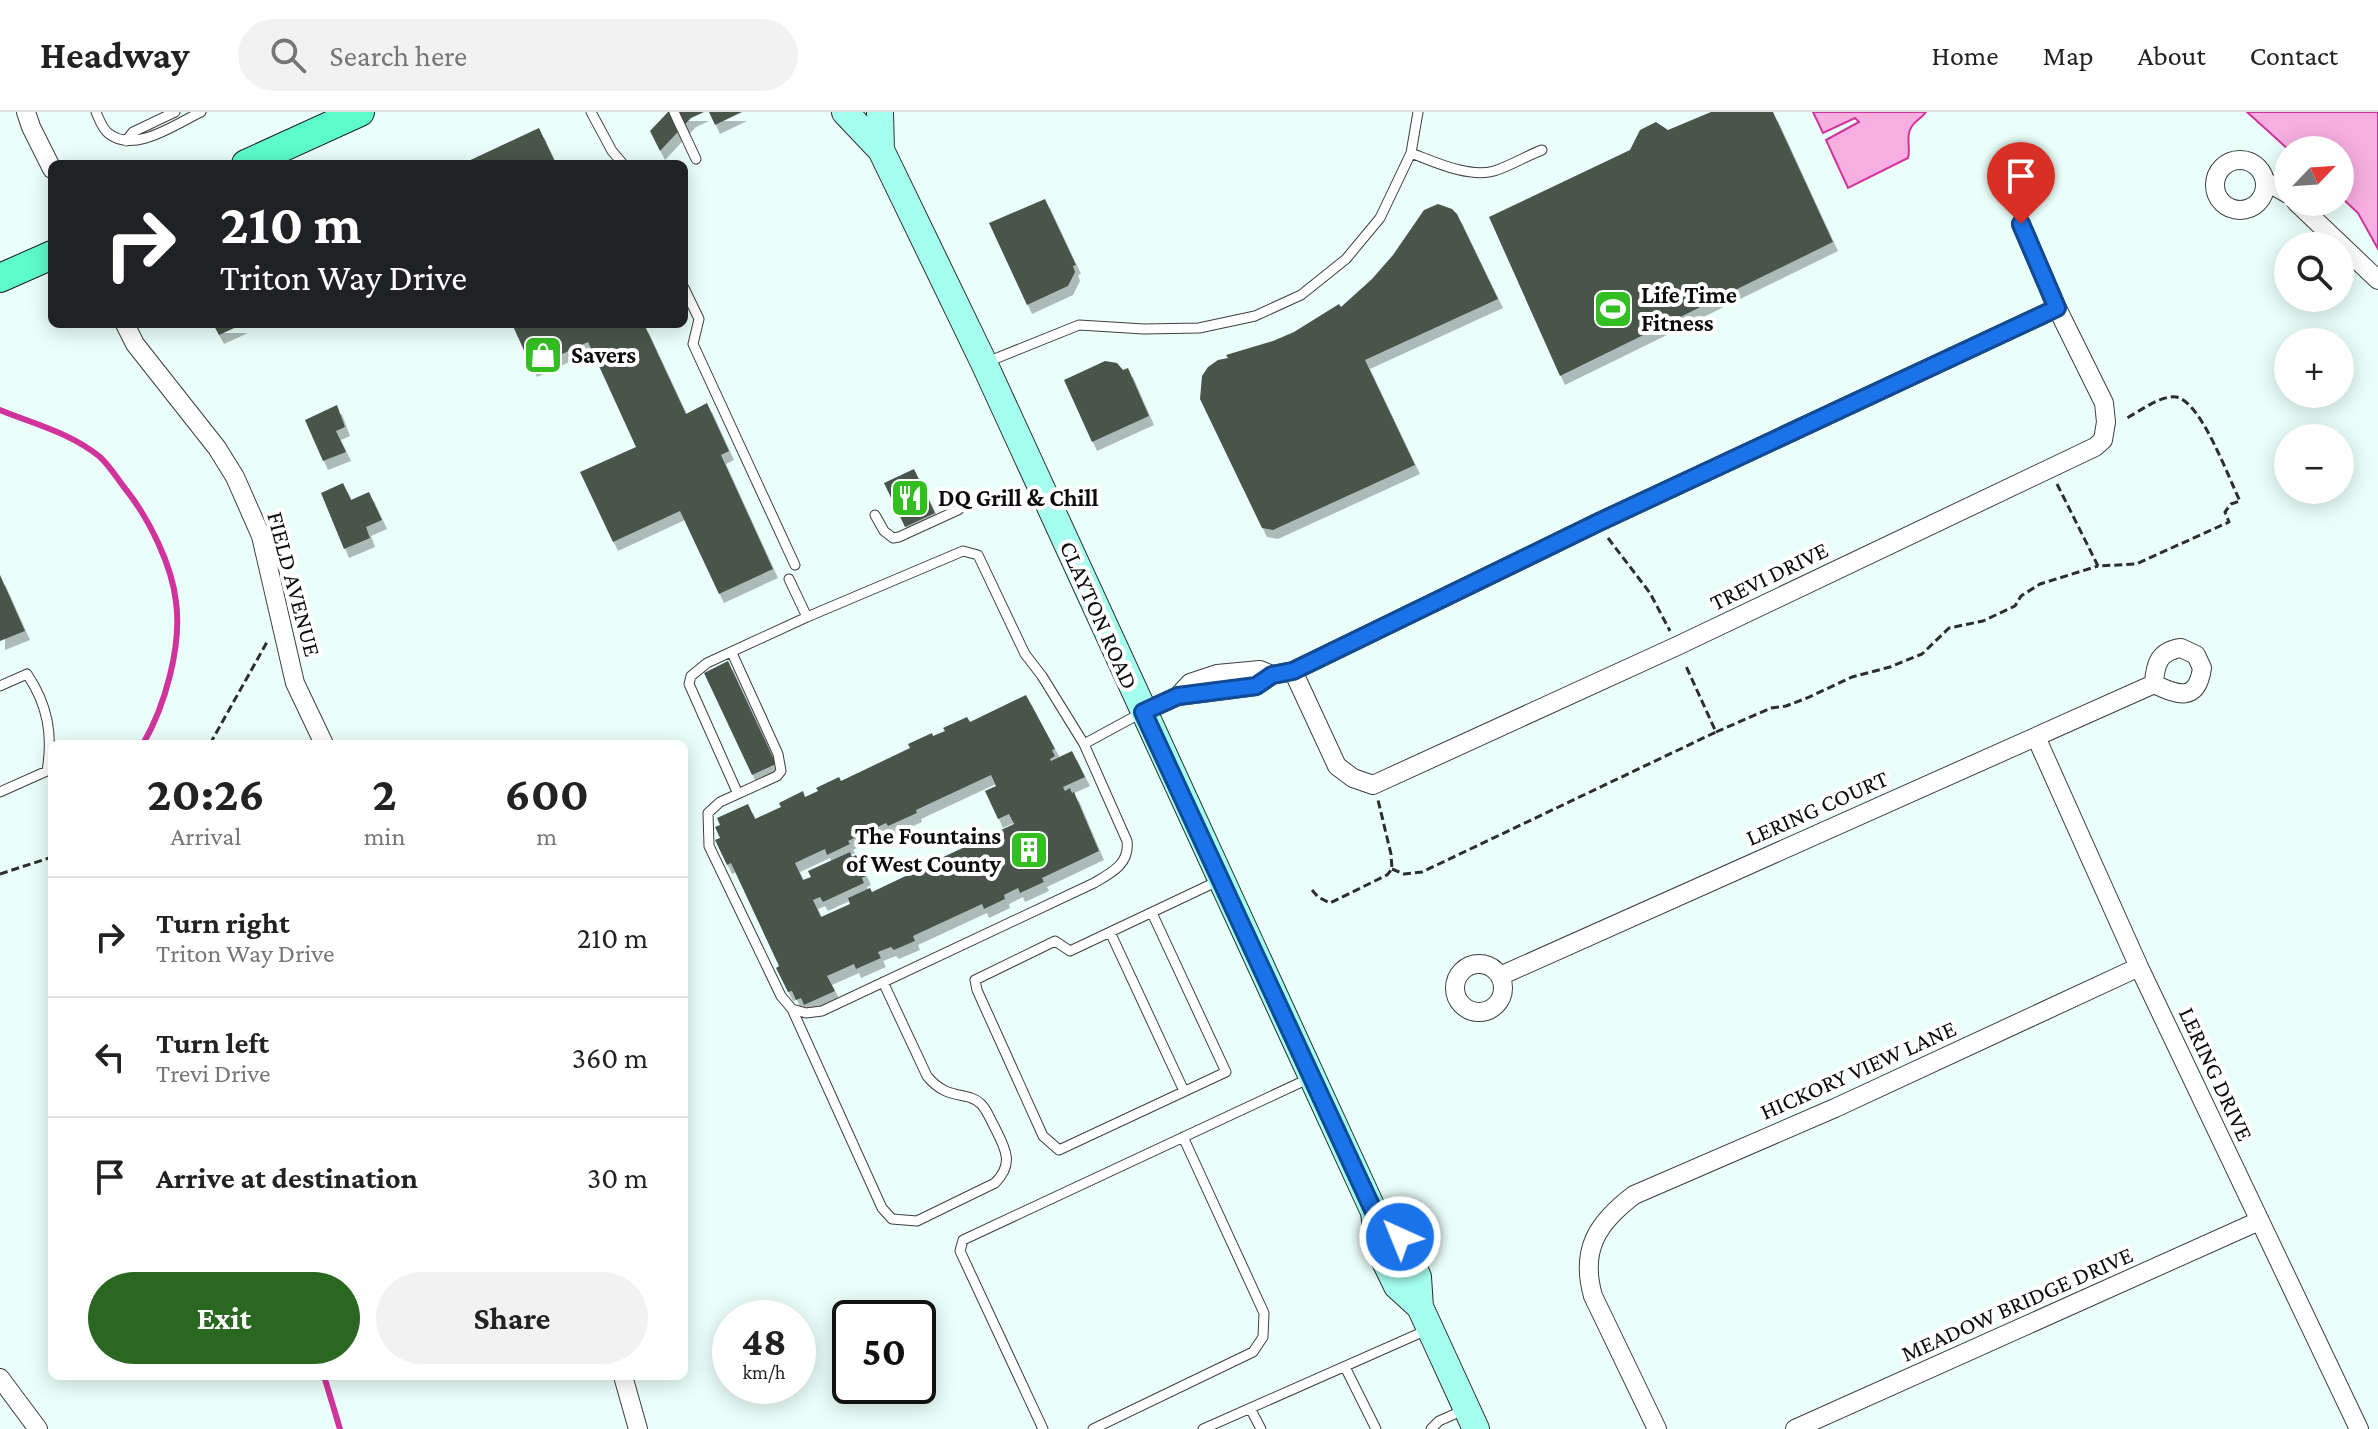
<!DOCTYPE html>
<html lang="en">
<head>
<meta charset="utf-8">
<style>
  :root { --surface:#fff; --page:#f2f2f2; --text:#222; --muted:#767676; --line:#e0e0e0; --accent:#2a6822 }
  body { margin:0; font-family:"Crimson Pro",serif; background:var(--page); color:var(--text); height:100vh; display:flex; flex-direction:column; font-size:30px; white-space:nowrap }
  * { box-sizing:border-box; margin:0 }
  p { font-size:26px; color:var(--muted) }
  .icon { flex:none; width:44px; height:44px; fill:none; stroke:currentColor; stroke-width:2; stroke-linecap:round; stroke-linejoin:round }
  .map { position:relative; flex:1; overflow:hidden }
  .side { position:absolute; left:48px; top:628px; width:640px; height:640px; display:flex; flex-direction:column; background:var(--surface); border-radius:12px; box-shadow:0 4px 20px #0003 }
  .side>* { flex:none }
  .banner { position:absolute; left:48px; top:48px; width:640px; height:168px; border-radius:12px; box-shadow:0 4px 20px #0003; background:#202124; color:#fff; overflow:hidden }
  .needle { width:52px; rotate:65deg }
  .fabs { position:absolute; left:2274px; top:24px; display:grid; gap:16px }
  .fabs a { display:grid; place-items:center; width:80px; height:80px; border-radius:50%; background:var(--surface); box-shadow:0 4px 20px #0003; font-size:40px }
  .speed { position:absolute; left:712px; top:1188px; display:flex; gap:16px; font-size:40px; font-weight:700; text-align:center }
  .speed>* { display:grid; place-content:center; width:104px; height:104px; border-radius:50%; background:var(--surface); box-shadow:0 4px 20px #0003; line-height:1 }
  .speed small { font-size:20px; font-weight:400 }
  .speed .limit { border:4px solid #111; border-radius:12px; background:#fff; color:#111 }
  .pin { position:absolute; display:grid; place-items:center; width:68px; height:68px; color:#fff; margin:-82px -34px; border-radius:50% 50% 50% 0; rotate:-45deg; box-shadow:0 0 8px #0007 }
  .pin .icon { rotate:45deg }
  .me { position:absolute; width:88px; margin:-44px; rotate:316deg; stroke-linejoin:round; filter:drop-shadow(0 0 6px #0008) }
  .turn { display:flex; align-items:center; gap:28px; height:168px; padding:0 40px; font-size:36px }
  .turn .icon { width:104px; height:104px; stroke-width:2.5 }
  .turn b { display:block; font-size:56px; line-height:68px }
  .eta { display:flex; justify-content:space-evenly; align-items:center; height:136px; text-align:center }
  .eta b { font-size:48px; font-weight:700; line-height:56px }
  .cta { display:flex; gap:16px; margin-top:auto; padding:16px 40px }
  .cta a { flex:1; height:92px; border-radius:48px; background:var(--accent); color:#fff; font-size:32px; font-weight:700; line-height:92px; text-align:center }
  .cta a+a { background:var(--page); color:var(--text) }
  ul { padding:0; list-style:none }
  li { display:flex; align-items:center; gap:24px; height:120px; padding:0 40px; border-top:2px solid var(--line) }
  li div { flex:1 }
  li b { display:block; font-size:30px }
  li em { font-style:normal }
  header { display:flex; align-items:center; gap:48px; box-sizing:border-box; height:112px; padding:0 40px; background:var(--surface); border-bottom:2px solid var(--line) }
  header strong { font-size:38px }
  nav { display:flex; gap:44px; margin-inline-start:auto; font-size:28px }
  .search { width:560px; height:72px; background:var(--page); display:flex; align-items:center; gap:20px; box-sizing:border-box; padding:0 28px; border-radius:44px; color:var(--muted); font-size:30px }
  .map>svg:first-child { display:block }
  .water { fill:#f7aee1; stroke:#d0339b; stroke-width:2 }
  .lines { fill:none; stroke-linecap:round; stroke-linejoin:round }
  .stream { stroke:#d0339b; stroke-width:6 }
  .building { fill:#48544c; fill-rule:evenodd; filter:url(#shadow) }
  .service-casing { stroke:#3f3f3f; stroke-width:11 }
  .minor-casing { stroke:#3f3f3f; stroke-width:20 }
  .secondary-casing { stroke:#2e2e2e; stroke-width:28 }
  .primary-casing { stroke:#1d1d1d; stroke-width:30 }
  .path { stroke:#2e2e2e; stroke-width:3; stroke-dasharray:8 4; stroke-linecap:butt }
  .service { stroke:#fff; stroke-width:9 }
  .minor { stroke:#fff; stroke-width:18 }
  .secondary { stroke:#a5ffef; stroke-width:26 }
  .primary { stroke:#5dfccb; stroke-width:28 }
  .route-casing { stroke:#114b97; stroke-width:20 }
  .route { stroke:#1a73e8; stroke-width:14 }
  .labels { text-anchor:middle; stroke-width:8; stroke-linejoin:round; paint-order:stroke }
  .poi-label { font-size:24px; font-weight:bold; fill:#0c0c0c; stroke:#fff; text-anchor:start }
  .street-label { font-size:24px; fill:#0c0c0c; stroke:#fff }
</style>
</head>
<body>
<header>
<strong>Headway</strong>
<div class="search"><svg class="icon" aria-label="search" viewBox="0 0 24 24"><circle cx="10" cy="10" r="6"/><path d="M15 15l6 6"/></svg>Search here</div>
<nav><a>Home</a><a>Map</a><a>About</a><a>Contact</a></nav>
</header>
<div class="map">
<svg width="2378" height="1317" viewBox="0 0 2378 1317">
  <defs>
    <filter id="shadow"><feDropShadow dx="5" dy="9" stdDeviation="0" flood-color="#0004"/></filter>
  </defs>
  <rect width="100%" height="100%" fill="#eafffa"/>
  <path class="water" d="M1813,0H1926C1922,6 1916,8 1912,14C1905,24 1911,36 1908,46L1848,76L1826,28L1859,10L1855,6L1823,21Z
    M2247,0H2378V137L2358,101L2340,84V38H2289Z"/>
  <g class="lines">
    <path class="stream" d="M0,298C34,312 71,321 100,345C110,354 118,368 127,379C149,407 172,453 176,490C182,534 165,594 143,632
      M324,1264L340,1317"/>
  </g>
  <path class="building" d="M668,0H704L691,6L660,39L650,19Z
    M709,0H742L715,13Z
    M1711,0H1773L1833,130L1560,264L1489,105L1630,38L1640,18L1656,10L1668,18Z
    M539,16L556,52H462Z
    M1045,87L1076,153L1073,154L1075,160L1068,174L1027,193L989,111Z
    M1438,92L1452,97L1457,102L1498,187L1365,248L1415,353L1273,418L1262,416L1200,287L1202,264L1208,255L1218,248L1228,246L1226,243L1273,229L1294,220L1339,192L1341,195L1372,167L1393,143L1424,98Z
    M213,212H243L219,223Z
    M512,212H644L686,302L707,291L729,339L721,343L773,457L719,482L680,399L613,430L580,360L636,335L588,230L532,256Z
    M1105,249L1117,251L1123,258L1128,256L1149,304L1092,330L1064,268Z
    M337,293L345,315L336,319L346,340L323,349L305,308Z
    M914,357L935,401L905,415L884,371Z
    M343,371L351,388L369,380L382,408L366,415L370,426L344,437L321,381Z
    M0,463L25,519L0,529Z
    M728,549L776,652L752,663L704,561Z
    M1026,583L1055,637L1052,638L1055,644L1050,647L1051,649L1072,639L1085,665L1063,675L1065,679L1070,676L1072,681L1074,680L1099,739L1042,766L1044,770L1020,781L1018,776L1004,783L1005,787L984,797L982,792L913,824L915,829L894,838L891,835L878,840L881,846L856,857L854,852L827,864L835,879L804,893L801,886L796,888L792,879L788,880L776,856L779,854L731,751L727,753L715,728L720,726L715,715L720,713L717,706L748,692L755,707L781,695L779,691L803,679L805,685L818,679L816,676L839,665L841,669L910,636L908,632L932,621L933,624L945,619L943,616L967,605L970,610ZM991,663L996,674L985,679L998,707L1009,702L1014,712L939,747L938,745L908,758L910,762L872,780L870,776L848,786L850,792L821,805L813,788L820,785L823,790L864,771L862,766L866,764L856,743L852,745L850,740L808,759L811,765L803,768L795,751L825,737L827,743L850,732L848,729L886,711L888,714L917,701L916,698Z"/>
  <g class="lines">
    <defs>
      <path id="service" d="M96,0C99,7 102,16 108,21C134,43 177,11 201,0
        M591,0L612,39L623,52
        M674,0L696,47
        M126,29L133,20L175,0
        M1411,41C1435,50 1468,66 1494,59C1510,54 1526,44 1542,38
        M684,176L699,207L693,232L795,453
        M987,250L1079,213L1144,217L1199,216L1255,204L1301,183L1346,147L1380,106L1411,41L1418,0
        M875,403L884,419L893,426L899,425L958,398L963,393
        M807,505L963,439L978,443L1025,542L1042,564L1084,632
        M732,541L778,642L781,659L777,664L720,690L708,701L709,734L781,884L792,897L806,901L822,899L1094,771C1111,761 1130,752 1127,729L1084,632L1143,600
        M0,574L27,562C48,593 53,623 47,659L0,680
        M738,682L689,572L691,564L707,551L807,505L789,467
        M1152,801L1226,960L1059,1038L1043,1024L977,878L975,868L1055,829L1070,839L1218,769
        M1110,820L1184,979
        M792,897L882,1096L892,1107L917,1109L995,1071C1015,1051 1005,1036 994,1014C990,1007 987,998 981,992C967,978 948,990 927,964L883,870
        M1345,1255L1376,1317
        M1250,1296L1261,1317
        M1043,1317L960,1139L963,1128L1310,966
        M1093,1317L1253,1240L1263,1225L1264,1201L1183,1025
        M1203,1317L1427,1218
        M1431,1317L1439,1309L1466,1297"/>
      <path id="minor" d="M26,0L31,15L52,57
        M2215 73a25 25 0 1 1 50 0a25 25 0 1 1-50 0Z
        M2265,69L2288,82
        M2296,90L2378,168
        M125,212L135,232L217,336L235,365L261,424L295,571L324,632
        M2181,536L2196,543L2202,556C2197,591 2177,583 2154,572C2155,552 2159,539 2181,536Z
        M1293,559L1337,654L1353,666L1373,673L1677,534L2095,335L2103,328L2106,310L2104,291L2057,196L2021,112
        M1178,584L1190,571L1217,562L1260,558L1272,563
        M1143,600L1178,584L1256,574L1272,563L1293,559L1599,410L2057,196
        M2036,625L2139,855L2359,1317
        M1455 876a24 24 0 1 1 48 0a24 24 0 1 1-48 0Z
        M1500,864L2154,572
        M623,1264L638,1317
        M0,1266L38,1317
        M1657,1317L1593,1184C1580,1138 1597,1111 1634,1083L1835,996L2139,855
        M1795,1317L2259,1109"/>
      <path id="secondary" d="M845,0L881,38L984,251L1374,1100L1378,1135L1397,1174L1420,1195
        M880,0L881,38
        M1374,1100L1400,1125L1418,1165L1420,1195L1476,1317"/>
      <path id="primary" d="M246,52L360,0
        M0,166L52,143"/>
    </defs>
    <use href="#service" class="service-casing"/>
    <use href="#minor" class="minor-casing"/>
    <use href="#secondary" class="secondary-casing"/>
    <use href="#primary" class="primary-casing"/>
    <path class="path" d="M2057,372L2098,454L2136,452L2229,410L2225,400L2231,392L2240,389C2228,365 2201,289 2176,285C2160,283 2139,300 2125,307
      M1608,426L1650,481L1670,519
      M1716,620L1771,596L1786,594L1807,586L1852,565L1890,555L1922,542L1949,516L1983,509L2015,494L2021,484L2040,472L2098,454
      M210,632L267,530
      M1392,757L1404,762L1422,760L1716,620L1685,552
      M0,762L52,745
      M1312,778L1318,785L1330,791L1387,763L1392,757L1391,742L1378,688"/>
    <use href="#service" class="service"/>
    <use href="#minor" class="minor"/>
    <use href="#secondary" class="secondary"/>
    <use href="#primary" class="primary"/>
  </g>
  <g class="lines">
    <defs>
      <path id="route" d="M1400,1125L1374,1100L1143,600L1178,584L1256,574L1272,563L1293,559L1599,410L2057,196L2021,112"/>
    </defs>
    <use href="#route" class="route-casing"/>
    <use href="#route" class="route"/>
  </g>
  <defs>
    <symbol id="stadium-square" viewBox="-11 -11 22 22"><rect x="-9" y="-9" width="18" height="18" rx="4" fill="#33be21" stroke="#fff"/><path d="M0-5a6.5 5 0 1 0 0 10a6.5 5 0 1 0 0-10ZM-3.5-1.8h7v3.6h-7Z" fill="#fff"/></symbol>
    <symbol id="shop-square" viewBox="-11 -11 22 22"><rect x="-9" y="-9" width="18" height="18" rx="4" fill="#33be21" stroke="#fff"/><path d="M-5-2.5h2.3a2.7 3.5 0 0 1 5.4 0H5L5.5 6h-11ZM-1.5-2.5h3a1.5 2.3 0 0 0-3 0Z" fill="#fff"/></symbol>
    <symbol id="restaurant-square" viewBox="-11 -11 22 22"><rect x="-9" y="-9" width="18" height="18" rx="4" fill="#33be21" stroke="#fff"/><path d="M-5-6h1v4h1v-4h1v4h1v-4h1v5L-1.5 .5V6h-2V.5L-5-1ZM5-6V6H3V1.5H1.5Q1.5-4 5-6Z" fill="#fff"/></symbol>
    <symbol id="building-square" viewBox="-11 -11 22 22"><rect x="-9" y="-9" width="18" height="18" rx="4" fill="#33be21" stroke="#fff"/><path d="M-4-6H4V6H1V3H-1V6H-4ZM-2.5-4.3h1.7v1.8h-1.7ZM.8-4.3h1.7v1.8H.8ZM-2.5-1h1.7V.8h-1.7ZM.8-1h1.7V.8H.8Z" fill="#fff"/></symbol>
  </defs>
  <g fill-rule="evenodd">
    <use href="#stadium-square" x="1591" y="175" width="44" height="44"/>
    <use href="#shop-square" x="521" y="221" width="44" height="44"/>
    <use href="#restaurant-square" x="888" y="364" width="44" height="44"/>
    <use href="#building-square" x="1007" y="716" width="44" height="44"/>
  </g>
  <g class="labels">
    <g class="poi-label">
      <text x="1641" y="191">Life Time<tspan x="1641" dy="28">Fitness</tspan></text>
      <text x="571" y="251">Savers</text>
      <text x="938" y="394">DQ Grill &amp; Chill</text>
      <text x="1001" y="732" text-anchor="end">The Fountains<tspan x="1001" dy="28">of West County</tspan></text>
    </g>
    <g class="street-label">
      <text transform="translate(1769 464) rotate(-26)" y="8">TREVI DRIVE</text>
      <text transform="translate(294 472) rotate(75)" y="8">FIELD AVENUE</text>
      <text transform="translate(1099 503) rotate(66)" y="8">CLAYTON ROAD</text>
      <text transform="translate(1817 696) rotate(-24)" y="8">LERING COURT</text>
      <text transform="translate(1858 958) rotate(-24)" y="8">HICKORY VIEW LANE</text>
      <text transform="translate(2216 962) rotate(65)" y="8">LERING DRIVE</text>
      <text transform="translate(2017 1192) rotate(-24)" y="8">MEADOW BRIDGE DRIVE</text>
    </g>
  </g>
</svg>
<div class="fabs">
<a><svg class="needle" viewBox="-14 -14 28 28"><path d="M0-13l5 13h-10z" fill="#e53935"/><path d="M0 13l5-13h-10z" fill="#767676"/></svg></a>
<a><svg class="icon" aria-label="search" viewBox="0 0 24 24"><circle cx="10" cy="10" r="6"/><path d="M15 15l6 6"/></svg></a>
<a>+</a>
<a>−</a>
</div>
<div class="speed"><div>48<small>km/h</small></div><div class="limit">50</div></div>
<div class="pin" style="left:2021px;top:112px;background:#d93025"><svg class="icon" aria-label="arrive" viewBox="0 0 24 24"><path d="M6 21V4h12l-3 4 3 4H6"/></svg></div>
<svg class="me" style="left:1400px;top:1125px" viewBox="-20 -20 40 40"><circle r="17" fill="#1a73e8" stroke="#fff" stroke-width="3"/><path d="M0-11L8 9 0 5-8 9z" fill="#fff"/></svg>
<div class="banner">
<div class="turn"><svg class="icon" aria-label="right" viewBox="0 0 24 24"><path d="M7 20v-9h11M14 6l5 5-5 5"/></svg><div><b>210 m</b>Triton Way Drive</div></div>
</div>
<section class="side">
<div class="eta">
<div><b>20:26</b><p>Arrival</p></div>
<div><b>2</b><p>min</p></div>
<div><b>600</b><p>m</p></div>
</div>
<ul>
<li><svg class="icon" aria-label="right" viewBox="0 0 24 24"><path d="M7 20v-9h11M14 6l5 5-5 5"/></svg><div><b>Turn right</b><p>Triton Way Drive</p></div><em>210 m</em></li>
<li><svg class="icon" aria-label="left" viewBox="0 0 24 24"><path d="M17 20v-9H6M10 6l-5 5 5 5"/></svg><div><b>Turn left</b><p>Trevi Drive</p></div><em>360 m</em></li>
<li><svg class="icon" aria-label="arrive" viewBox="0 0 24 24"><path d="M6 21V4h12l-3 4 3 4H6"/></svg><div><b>Arrive at destination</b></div><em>30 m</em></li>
</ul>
<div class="cta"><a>Exit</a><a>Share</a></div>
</section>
</div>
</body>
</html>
